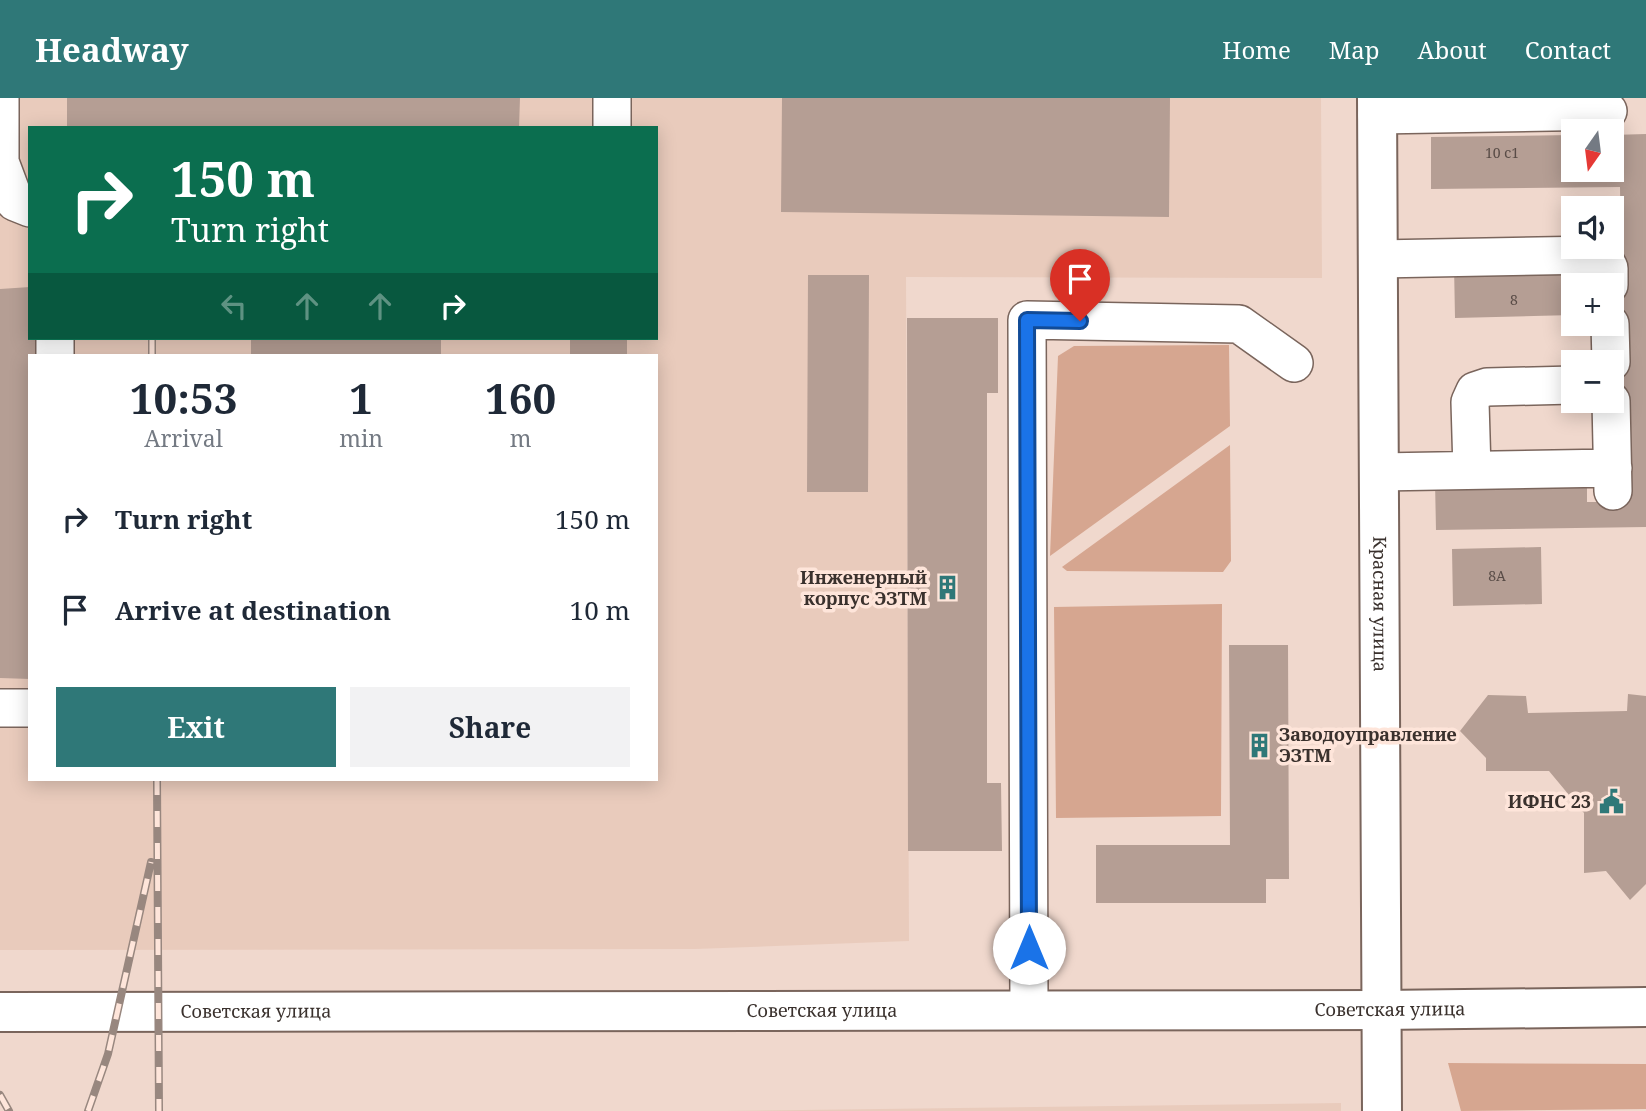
<!DOCTYPE html>
<html lang="en">
<head>
<meta charset="utf-8">
<style>
  :root { --surface:#fff; --page:#f2f2f3; --text:#1f2937; --muted:#747a83; --accent:#2f7878 }
  body { margin:0; font-family:"Noto Serif",serif; background:var(--page); color:var(--text); height:100vh; display:flex; flex-direction:column; font-size:26px; white-space:nowrap }
  * { box-sizing:border-box; margin:0 }
  p { font-size:23px; color:var(--muted) }
  .icon { flex:none; width:38px; height:38px; fill:none; stroke:currentColor; stroke-width:2; stroke-linecap:round; stroke-linejoin:round }
  .map { position:relative; flex:1; overflow:hidden }
  .panel { position:absolute; left:28px; top:256px; width:630px; height:427px; display:flex; flex-direction:column; background:var(--surface); border-radius:0px; box-shadow:0 4px 18px #0003 }
  .panel>* { flex:none }
  .top-card { position:absolute; left:28px; top:28px; width:630px; height:214px; border-radius:0px; box-shadow:0 4px 18px #0003; background:#0b6e4f; color:#fff; overflow:hidden }
  .needle { width:46px; rotate:194deg }
  .tools { position:absolute; left:1561px; top:21px; display:grid; gap:14px }
  .tools a { display:grid; place-items:center; width:63px; height:63px; border-radius:0px; background:var(--surface); box-shadow:0 4px 18px #0003; font-size:35px }
  .pin { position:absolute; display:grid; place-items:center; width:60px; height:60px; color:#fff; margin:-72px -30px; border-radius:50% 50% 50% 0; rotate:-45deg; box-shadow:0 0 7px #0007 }
  .pin .icon { rotate:45deg }
  .me { position:absolute; width:77px; margin:-38px; rotate:0deg; stroke-linejoin:round; filter:drop-shadow(0 0 5px #0008) }
  .turn { display:flex; align-items:center; gap:24px; height:147px; padding:0 28px; font-size:32px }
  .turn .icon { width:91px; height:91px; stroke-width:2.5 }
  .turn b { display:block; font-size:49px; line-height:60px }
  .lanes { display:flex; align-items:center; height:66px; padding:0 28px; background:#0003; justify-content:center; gap:35px; direction:ltr }
  .lanes .off { opacity:.35 }
  .eta { display:flex; justify-content:space-evenly; align-items:center; height:119px; text-align:center }
  .eta b { font-size:42px; font-weight:700; line-height:49px }
  .button { display:flex; gap:14px; margin-top:auto; padding:14px 28px }
  .button a { flex:1; height:80px; border-radius:0px; background:var(--accent); color:#fff; font-size:28px; font-weight:700; line-height:80px; text-align:center }
  .button a+a { background:var(--page); color:var(--text) }
  ul { padding:0; list-style:none }
  li { display:flex; align-items:center; gap:21px; height:91px; padding:0 28px }
  li div { flex:1 }
  li b { display:block; font-size:26px }
  li em { font-style:normal }
  header { display:flex; align-items:center; gap:42px; box-sizing:border-box; height:98px; padding:0 35px; background:var(--accent); color:#fff }
  header strong { font-size:33px }
  nav { display:flex; gap:38px; margin-inline-start:auto; font-size:24px }
  .map>svg:first-child { display:block }
  .built { fill:#e9cbbc; fill-rule:evenodd }
  .green { fill:#d6a690 }
  .building { fill:#b59e94 }
  .lines { fill:none; stroke-linecap:round; stroke-linejoin:round }
  .minor-casing { stroke:#7a655c; stroke-width:40 }
  .major-casing { stroke:#7a655c; stroke-width:42 }
  .minor { stroke:#fff; stroke-width:37 }
  .major { stroke:#fff; stroke-width:38 }
  .rail-casing { stroke:#98877f; stroke-width:8 }
  .rail { stroke:#fee5da; stroke-width:5; stroke-dasharray:16; stroke-linecap:butt }
  .route-casing { stroke:#114b97; stroke-width:18 }
  .route { stroke:#1a73e8; stroke-width:12 }
  .labels { text-anchor:middle; stroke-width:7; stroke-linejoin:round; paint-order:stroke }
  .number-label { font-size:14px; fill:#594c47 }
  .poi-label { font-size:18px; font-weight:bold; fill:#3a312d; stroke:#fee5da; text-anchor:end }
  .street-label { font-size:18px; fill:#3a312d; stroke:#fee5da }
</style>
</head>
<body>
<header>
<strong>Headway</strong>
<nav><a>Home</a><a>Map</a><a>About</a><a>Contact</a></nav>
</header>
<div class="map">
<svg width="1646" height="1013" viewBox="0 0 1646 1013">
  <rect width="100%" height="100%" fill="#f0d8cd"/>
  <path class="built" d="M0,0H1321L1322,180L906,179L909,843L695,851L0,852ZM30,30H656V240H30ZM30,257H656V681H30Z
    M1341,1005V1013H726Z"/>
  <path class="green" d="M1229,247L1230,328L1050,458L1058,258L1074,248Z
    M1230,347L1231,463L1223,474L1067,473L1062,469Z
    M1222,506L1221,718L1056,720L1054,509Z
    M1448,965L1646,966V1011L1461,1013Z"/>
  <path class="building" d="M67,0H520L519,30H67Z
    M782,0H1170L1169,119L781,114Z
    M1646,36V429L1436,432L1435,383L1587,381V404H1625L1620,89L1431,91V39L1573,37V72H1612V37Z
    M1582,164L1583,187H1573V217L1455,220L1454,167Z
    M808,177H869L868,394H807Z
    M30,189V240H35V257H30V581L0,580V191Z
    M907,220H998V295H987V685H1001L1002,753H908Z
    M251,240H441V257H251Z
    M570,240H627V257H570Z
    M1541,449L1542,506L1453,508L1452,451Z
    M1229,547H1288L1289,781H1266V805H1096V747H1230Z
    M1628,596L1646,598V786L1630,802L1606,773L1584,775V715L1549,673H1486V660L1460,633L1488,597L1526,598L1528,615L1627,613Z"/>
  <g class="lines">
    <defs>
      <path id="minor" d="M0,0V64L15,104L30,110
        M1377,17L1608,13
        M612,30V0
        M1378,161L1594,157L1604,161L1609,170V187
        M1610,226L1611,264
        M55,257V240
        M1611,303L1613,393
        M1472,372L1470,304L1475,293L1487,289L1573,287
        M1379,374L1613,370
        M0,610H30
        M1029,912L1027,222L1239,226L1294,265"/>
      <g id="major">
        <path id="s1" d="M1377,0L1382,1013"/>
        <path id="s2" d="M0,914L1381,912L1646,909"/>
      </g>
    </defs>
    <use href="#minor" class="minor-casing"/>
    <use href="#major" class="major-casing"/>
    <use href="#minor" class="minor"/>
    <use href="#major" class="major"/>
    <defs>
      <path id="rail" d="M152,240V257
        M157,681L159,1013
        M0,997L9,1013
        M88,1013L108,956L151,764"/>
    </defs>
    <use href="#rail" class="rail-casing"/>
    <use href="#rail" class="rail"/>
  </g>
  <g class="lines">
    <defs>
      <path id="route" d="M1029,850L1027,222L1080,223"/>
    </defs>
    <use href="#route" class="route-casing"/>
    <use href="#route" class="route"/>
  </g>
  <defs>
    <symbol id="building-bare" viewBox="-9 -9 18 18"><path d="M-4-6H4V6H1V3H-1V6H-4ZM-2.5-4.3h1.7v1.8h-1.7ZM.8-4.3h1.7v1.8H.8ZM-2.5-1h1.7V.8h-1.7ZM.8-1h1.7V.8H.8Z" fill="#2f7878" stroke="#fee5da" stroke-width="2.5" paint-order="stroke"/></symbol>
    <symbol id="civic-bare" viewBox="-9 -9 18 18"><path d="M-.6-6.5H3V-4.5H.6V-3L4-1V1h2V6H-6V1h2V-1L-.6-3ZM-1.2 2.5V6h2.4V2.5Z" fill="#2f7878" stroke="#fee5da" stroke-width="2.5" paint-order="stroke"/></symbol>
  </defs>
  <g fill-rule="evenodd">
    <use href="#building-bare" x="930" y="472" width="35" height="35"/>
    <use href="#building-bare" x="1242" y="630" width="35" height="35"/>
    <use href="#civic-bare" x="1594" y="686" width="35" height="35"/>
  </g>
  <g class="labels">
    <g class="number-label">
      <text x="1502" y="60">10 с1</text>
      <text x="1514" y="207">8</text>
      <text x="1497" y="483">8А</text>
    </g>
    <g class="poi-label">
      <text x="927" y="486">Инженерный<tspan x="927" dy="21">корпус ЭЗТМ</tspan></text>
      <text x="1279" y="643" text-anchor="start">Заводоуправление<tspan x="1279" dy="21">ЭЗТМ</tspan></text>
      <text x="1591" y="710">ИФНС 23</text>
    </g>
    <g class="street-label">
      <text dy="6" stroke="none"><textPath href="#s1" startOffset="506">Красная улица</textPath></text>
      <text dy="6" stroke="none"><textPath href="#s2" startOffset="1390">Советская улица</textPath></text>
      <text dy="6" stroke="none"><textPath href="#s2" startOffset="822">Советская улица</textPath></text>
      <text dy="6" stroke="none"><textPath href="#s2" startOffset="256">Советская улица</textPath></text>
    </g>
  </g>
</svg>
<div class="tools">
<a><svg class="needle" viewBox="-14 -14 28 28"><path d="M0-13l5 13h-10z" fill="#e53935"/><path d="M0 13l5-13h-10z" fill="#747a83"/></svg></a>
<a><svg class="icon" aria-label="sound" viewBox="0 0 24 24"><path d="M4 9h4l5-4v14l-5-4H4zM17 9q2 3 0 6"/></svg></a>
<a>+</a>
<a>−</a>
</div>
<div class="pin" style="left:1080px;top:223px;background:#d93025"><svg class="icon" aria-label="arrive" viewBox="0 0 24 24"><path d="M6 21V4h12l-3 4 3 4H6"/></svg></div>
<svg class="me" style="left:1029px;top:850px" viewBox="-20 -20 40 40"><circle r="19" fill="#fff"/><path d="M0-13L10 11 0 6-10 11z" fill="#1a73e8"/></svg>
<div class="top-card">
<div class="turn"><svg class="icon" aria-label="right" viewBox="0 0 24 24"><path d="M7 20v-9h11M14 6l5 5-5 5"/></svg><div><b>150 m</b>Turn right</div></div>
<div class="lanes"><svg class="icon off" aria-label="left" viewBox="0 0 24 24"><path d="M17 20v-9H6M10 6l-5 5 5 5"/></svg><svg class="icon off" aria-label="ahead" viewBox="0 0 24 24"><path d="M12 20V5M6 11l6-6 6 6"/></svg><svg class="icon off" aria-label="ahead" viewBox="0 0 24 24"><path d="M12 20V5M6 11l6-6 6 6"/></svg><svg class="icon" aria-label="right" viewBox="0 0 24 24"><path d="M7 20v-9h11M14 6l5 5-5 5"/></svg></div>
</div>
<section class="panel">
<div class="eta">
<div><b>10:53</b><p>Arrival</p></div>
<div><b>1</b><p>min</p></div>
<div><b>160</b><p>m</p></div>
</div>
<ul>
<li><svg class="icon" aria-label="right" viewBox="0 0 24 24"><path d="M7 20v-9h11M14 6l5 5-5 5"/></svg><div><b>Turn right</b></div><em>150 m</em></li>
<li><svg class="icon" aria-label="arrive" viewBox="0 0 24 24"><path d="M6 21V4h12l-3 4 3 4H6"/></svg><div><b>Arrive at destination</b></div><em>10 m</em></li>
</ul>
<div class="button"><a>Exit</a><a>Share</a></div>
</section>
</div>
</body>
</html>
